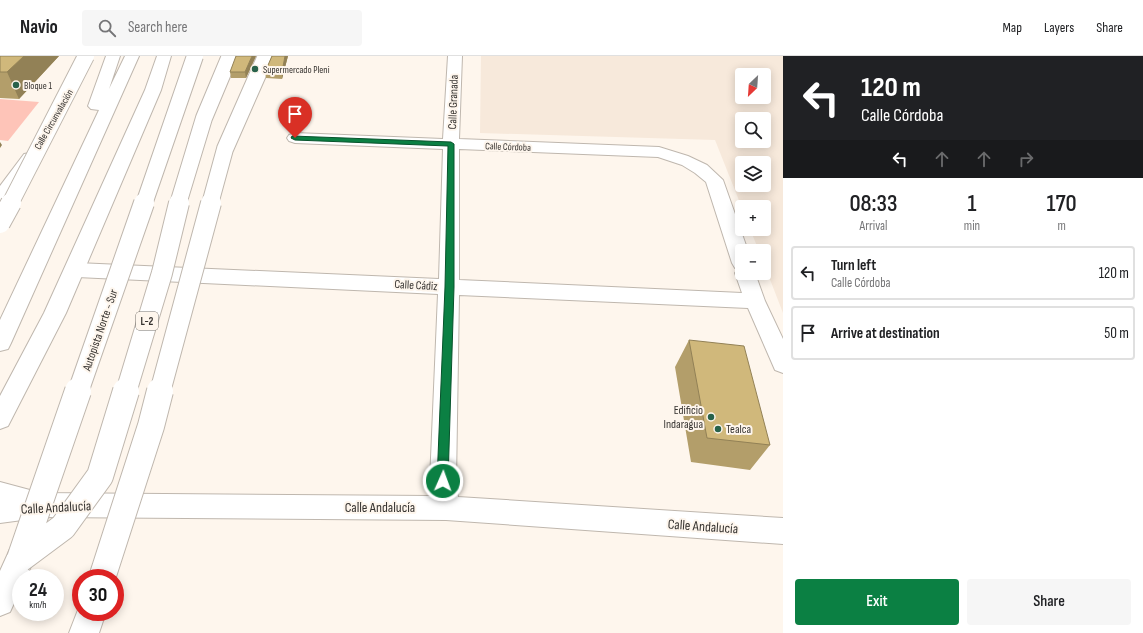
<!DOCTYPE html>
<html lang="en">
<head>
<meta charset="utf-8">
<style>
  :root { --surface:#fff; --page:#f6f6f6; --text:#202124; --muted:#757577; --line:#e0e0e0; --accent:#0b8043 }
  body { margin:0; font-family:"Sofia Sans Condensed",sans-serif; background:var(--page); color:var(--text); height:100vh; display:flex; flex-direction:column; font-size:15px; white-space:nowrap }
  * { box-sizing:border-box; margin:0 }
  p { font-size:13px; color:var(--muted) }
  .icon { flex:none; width:22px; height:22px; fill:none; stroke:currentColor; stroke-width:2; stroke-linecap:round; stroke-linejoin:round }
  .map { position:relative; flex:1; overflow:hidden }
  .panel { display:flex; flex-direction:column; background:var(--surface); width:360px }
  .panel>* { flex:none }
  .banner { background:#202124; color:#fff; overflow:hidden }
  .needle { width:26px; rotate:205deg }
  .controls { position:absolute; left:735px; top:12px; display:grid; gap:8px }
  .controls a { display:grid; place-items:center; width:36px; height:36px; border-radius:4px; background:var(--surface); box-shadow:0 2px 10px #0003; font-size:20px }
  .speed { position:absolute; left:12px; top:513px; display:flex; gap:8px; font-size:20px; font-weight:700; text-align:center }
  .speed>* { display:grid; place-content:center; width:52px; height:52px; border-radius:50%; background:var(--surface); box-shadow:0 2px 10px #0003; line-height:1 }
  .speed small { font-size:10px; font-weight:400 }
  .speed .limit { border:6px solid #d22; background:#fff; color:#111 }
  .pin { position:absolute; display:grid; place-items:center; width:34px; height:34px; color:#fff; margin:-41px -17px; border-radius:50% 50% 50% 0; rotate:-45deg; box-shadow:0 0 4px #0007 }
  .pin .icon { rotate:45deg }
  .me { position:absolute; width:44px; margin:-22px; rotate:2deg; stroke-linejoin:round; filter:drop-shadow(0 0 3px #0008) }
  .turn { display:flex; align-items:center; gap:14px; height:84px; padding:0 12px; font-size:18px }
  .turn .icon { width:52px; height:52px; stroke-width:2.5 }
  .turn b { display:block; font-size:28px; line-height:34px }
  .lanes { display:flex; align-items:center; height:38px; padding:0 12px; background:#0003; justify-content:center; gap:20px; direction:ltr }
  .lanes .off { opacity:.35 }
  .eta { display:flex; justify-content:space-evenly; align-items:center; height:68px; text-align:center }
  .eta b { font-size:24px; font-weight:600; line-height:28px }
  .button { display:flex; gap:8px; margin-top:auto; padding:8px 12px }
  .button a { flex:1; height:46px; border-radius:4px; background:var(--accent); color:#fff; font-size:16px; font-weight:600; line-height:46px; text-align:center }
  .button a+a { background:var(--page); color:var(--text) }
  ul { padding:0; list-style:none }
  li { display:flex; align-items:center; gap:12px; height:54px; margin:0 8px 6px; padding:0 4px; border:2px solid var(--line); border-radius:4px }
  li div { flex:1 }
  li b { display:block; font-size:15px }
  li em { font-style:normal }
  header { display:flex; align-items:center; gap:24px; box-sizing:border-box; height:56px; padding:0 20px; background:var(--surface); border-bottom:1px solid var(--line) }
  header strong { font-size:19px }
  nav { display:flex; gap:22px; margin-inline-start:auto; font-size:14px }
  .search { width:280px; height:36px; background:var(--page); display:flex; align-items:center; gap:10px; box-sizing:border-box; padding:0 14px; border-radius:4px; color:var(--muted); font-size:15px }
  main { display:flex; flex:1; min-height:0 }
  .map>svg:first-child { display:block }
  .built { fill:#f7e9db; fill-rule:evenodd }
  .green { fill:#fec4b8 }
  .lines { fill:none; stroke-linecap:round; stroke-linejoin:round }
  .minor-casing { stroke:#bfb7ae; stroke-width:2 }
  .motorway-casing { stroke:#bfb7ae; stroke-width:2 }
  .minor { fill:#fff; fill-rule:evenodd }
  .motorway { fill:#fff; fill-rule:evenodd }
  .motorway-bridge-far2-casing { stroke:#bfb7ae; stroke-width:18; stroke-linecap:butt }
  .motorway-bridge-far1-casing { stroke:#bfb7ae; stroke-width:22; stroke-linecap:butt }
  .motorway-bridge-casing { stroke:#bfb7ae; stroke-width:28; stroke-linecap:butt }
  .motorway-bridge-far2 { stroke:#fff; stroke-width:16 }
  .motorway-bridge-far1 { stroke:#fff; stroke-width:20 }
  .motorway-bridge { stroke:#fff; stroke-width:26 }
  .wall { fill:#b39e6a }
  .shaded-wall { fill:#928156 }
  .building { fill:#d0b87b; stroke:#928156 }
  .route { fill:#0b8043; stroke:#07532c }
  .poi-dot { fill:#28624b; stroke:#fef6ed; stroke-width:1.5 }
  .labels { text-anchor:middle; stroke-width:4; stroke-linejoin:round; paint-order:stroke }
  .far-poi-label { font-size:10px; fill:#363330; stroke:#fef6ed; text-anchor:start }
  .far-street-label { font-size:10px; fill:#363330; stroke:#fef6ed }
  .shield { fill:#fef6ed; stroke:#726e69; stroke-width:1 }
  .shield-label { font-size:11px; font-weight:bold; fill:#363330 }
  .street-label { font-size:12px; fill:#363330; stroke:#fef6ed }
  .poi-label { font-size:12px; fill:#363330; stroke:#fef6ed; text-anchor:end }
  .near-street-label { font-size:14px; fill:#363330; stroke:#fef6ed }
</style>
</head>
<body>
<header>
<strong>Navio</strong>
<div class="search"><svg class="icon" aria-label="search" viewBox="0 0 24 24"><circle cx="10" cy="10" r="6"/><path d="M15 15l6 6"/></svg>Search here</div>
<nav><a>Map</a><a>Layers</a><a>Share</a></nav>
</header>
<main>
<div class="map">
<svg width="783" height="577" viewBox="0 0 783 577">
  <rect width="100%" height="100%" fill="#fef6ed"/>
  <path class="built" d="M481,0H783V257L764,208V195H759L750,173H764V151H742V152L715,84L480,77ZM742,19H764V41H742ZM742,63H764V85H742ZM742,107H764V129H742Z"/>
  <path class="green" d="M0,43L39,46L8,85L0,84Z"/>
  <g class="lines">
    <defs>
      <path id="minor" d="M448,0H462L459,83L659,91L688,100L707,109L723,124L748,195H742V217H755L765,245L783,283V317L775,314L748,252L459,239L456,425L458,441L783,462V488L446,464L45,461L0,467V426L41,437L432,440L430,425L438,238L77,221L70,219L67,214L70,209L77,207L439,223L443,93L295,87L289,85L287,82L289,79L295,77L443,83ZM459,93L658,101L682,109L695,117L706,126L732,207L735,212L738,213L735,217L742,237L459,224Z
        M30,97L36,98L38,102L6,147L0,149V130L24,98Z"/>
      <path id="motorway" d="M106,0H120L109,33L125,0H139L11,287L8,293L0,295V264L99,54L91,53L88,50Z
        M157,0H171L161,34L66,257L8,370L0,373V340L44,257L145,34Z
        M20,490L30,493L34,503L26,522H21V532L10,556L0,560V515L10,493Z
        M81,546V556H106L99,577H69Z"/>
    </defs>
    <use href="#minor" class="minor-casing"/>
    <use href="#motorway" class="motorway-casing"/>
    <use href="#minor" class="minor"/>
    <use href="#motorway" class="motorway"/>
    <defs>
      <path id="motorway-bridge-far2" d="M10,148L86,0
        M144,148L195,0
        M178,148L204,62L230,0
        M210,148L225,93L266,0"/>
      <path id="motorway-bridge-far1" d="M0,167L11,147
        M78,336L144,147
        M126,336L162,217L179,147
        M160,336L211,147"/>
      <path id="motorway-bridge" d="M20,503L63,471L100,420L126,335
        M20,503L78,335
        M102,522L151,370L160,335"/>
    </defs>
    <use href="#motorway-bridge-far2" class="motorway-bridge-far2-casing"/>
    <use href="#motorway-bridge-far1" class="motorway-bridge-far1-casing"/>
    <use href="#motorway-bridge" class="motorway-bridge-casing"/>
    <use href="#motorway-bridge-far2" class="motorway-bridge-far2"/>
    <use href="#motorway-bridge-far1" class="motorway-bridge-far1"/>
    <use href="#motorway-bridge" class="motorway-bridge"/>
  </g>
  <path class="wall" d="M0,0H59L19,43L0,42Z
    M256,0L246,22H231L230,16Z
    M272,0H288L282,23L266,22L265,16Z
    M689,284L770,389L750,414L691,406L675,311Z"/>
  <path class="shaded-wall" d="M24,0H59L19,43L7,16Z
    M252,0H256L246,22L245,16Z
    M285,0H288L282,23V16Z
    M0,86L2,89L0,92Z"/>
  <path class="building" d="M0,0H24L7,16H0Z
    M236,0H252L245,16H230Z
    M272,0H285L282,16H265Z
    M689,284L744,290L770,389L707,382Z"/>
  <path class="route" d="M292,80L451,86L454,88V231L448,425L447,428L443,429L439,428L437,425L445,231L448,90L295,84L291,82Z"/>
  <g class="poi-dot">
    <circle cx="255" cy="13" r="4"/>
    <circle cx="16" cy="29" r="4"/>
    <circle cx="711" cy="361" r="4"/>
    <circle cx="718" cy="373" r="4"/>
  </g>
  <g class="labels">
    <g class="far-poi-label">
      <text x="263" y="17">Supermercado Pleni</text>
      <text x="24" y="33">Bloque 1</text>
    </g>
    <g class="far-street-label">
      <text transform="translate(53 63) rotate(-60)" y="4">Calle Circunvalación</text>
      <text transform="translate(508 90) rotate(2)" y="4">Calle Córdoba</text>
    </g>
    <rect class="shield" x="136" y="256" width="22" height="18" rx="3"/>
    <g class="shield-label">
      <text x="147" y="269">L-2</text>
    </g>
    <g class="street-label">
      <text transform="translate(453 46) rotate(-88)" y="4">Calle Granada</text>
      <text transform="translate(416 229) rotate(3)" y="4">Calle Cádiz</text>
      <text transform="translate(100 274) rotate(-71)" y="4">Autopista Norte - Sur</text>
    </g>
    <g class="poi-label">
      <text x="703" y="358">Edificio<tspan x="703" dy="14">Indaragua</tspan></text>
      <text x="726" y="377" text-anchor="start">Tealca</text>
    </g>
    <g class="near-street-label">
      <text transform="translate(56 451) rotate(-3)" y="5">Calle Andalucía</text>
      <text x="380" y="456">Calle Andalucía</text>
      <text transform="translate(703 470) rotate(4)" y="5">Calle Andalucía</text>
    </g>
  </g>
</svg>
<div class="controls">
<a><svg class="needle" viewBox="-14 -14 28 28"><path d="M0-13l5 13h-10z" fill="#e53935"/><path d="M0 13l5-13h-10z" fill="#757577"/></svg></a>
<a><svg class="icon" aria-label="search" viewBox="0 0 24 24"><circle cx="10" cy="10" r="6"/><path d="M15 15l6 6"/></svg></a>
<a><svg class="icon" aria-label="layers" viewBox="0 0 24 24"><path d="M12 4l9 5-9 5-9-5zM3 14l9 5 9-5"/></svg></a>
<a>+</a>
<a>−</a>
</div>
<div class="speed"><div>24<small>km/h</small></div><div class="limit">30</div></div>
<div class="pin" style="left:295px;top:82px;background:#d93025"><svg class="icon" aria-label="arrive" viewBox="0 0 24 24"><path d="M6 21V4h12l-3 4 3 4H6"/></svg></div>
<svg class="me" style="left:443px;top:425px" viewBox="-20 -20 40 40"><circle r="17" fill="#0b8043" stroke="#fff" stroke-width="3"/><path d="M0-11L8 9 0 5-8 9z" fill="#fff"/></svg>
</div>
<section class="panel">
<div class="banner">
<div class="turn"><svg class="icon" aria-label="left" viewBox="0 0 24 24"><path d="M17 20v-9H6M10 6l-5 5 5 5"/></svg><div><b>120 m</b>Calle Córdoba</div></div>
<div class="lanes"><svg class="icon" aria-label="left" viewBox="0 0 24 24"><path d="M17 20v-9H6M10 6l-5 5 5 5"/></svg><svg class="icon off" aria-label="ahead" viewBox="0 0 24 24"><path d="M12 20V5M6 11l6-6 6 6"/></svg><svg class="icon off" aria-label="ahead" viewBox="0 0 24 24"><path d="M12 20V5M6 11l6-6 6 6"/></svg><svg class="icon off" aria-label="right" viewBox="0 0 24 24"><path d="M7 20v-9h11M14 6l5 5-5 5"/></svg></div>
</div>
<div class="eta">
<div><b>08:33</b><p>Arrival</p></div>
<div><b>1</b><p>min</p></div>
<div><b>170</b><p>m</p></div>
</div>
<ul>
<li><svg class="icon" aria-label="left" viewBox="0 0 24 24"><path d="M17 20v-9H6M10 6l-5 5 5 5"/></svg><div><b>Turn left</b><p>Calle Córdoba</p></div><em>120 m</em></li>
<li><svg class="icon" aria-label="arrive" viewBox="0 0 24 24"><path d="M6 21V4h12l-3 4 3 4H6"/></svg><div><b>Arrive at destination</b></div><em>50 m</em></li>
</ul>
<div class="button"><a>Exit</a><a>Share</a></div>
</section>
</main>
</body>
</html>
